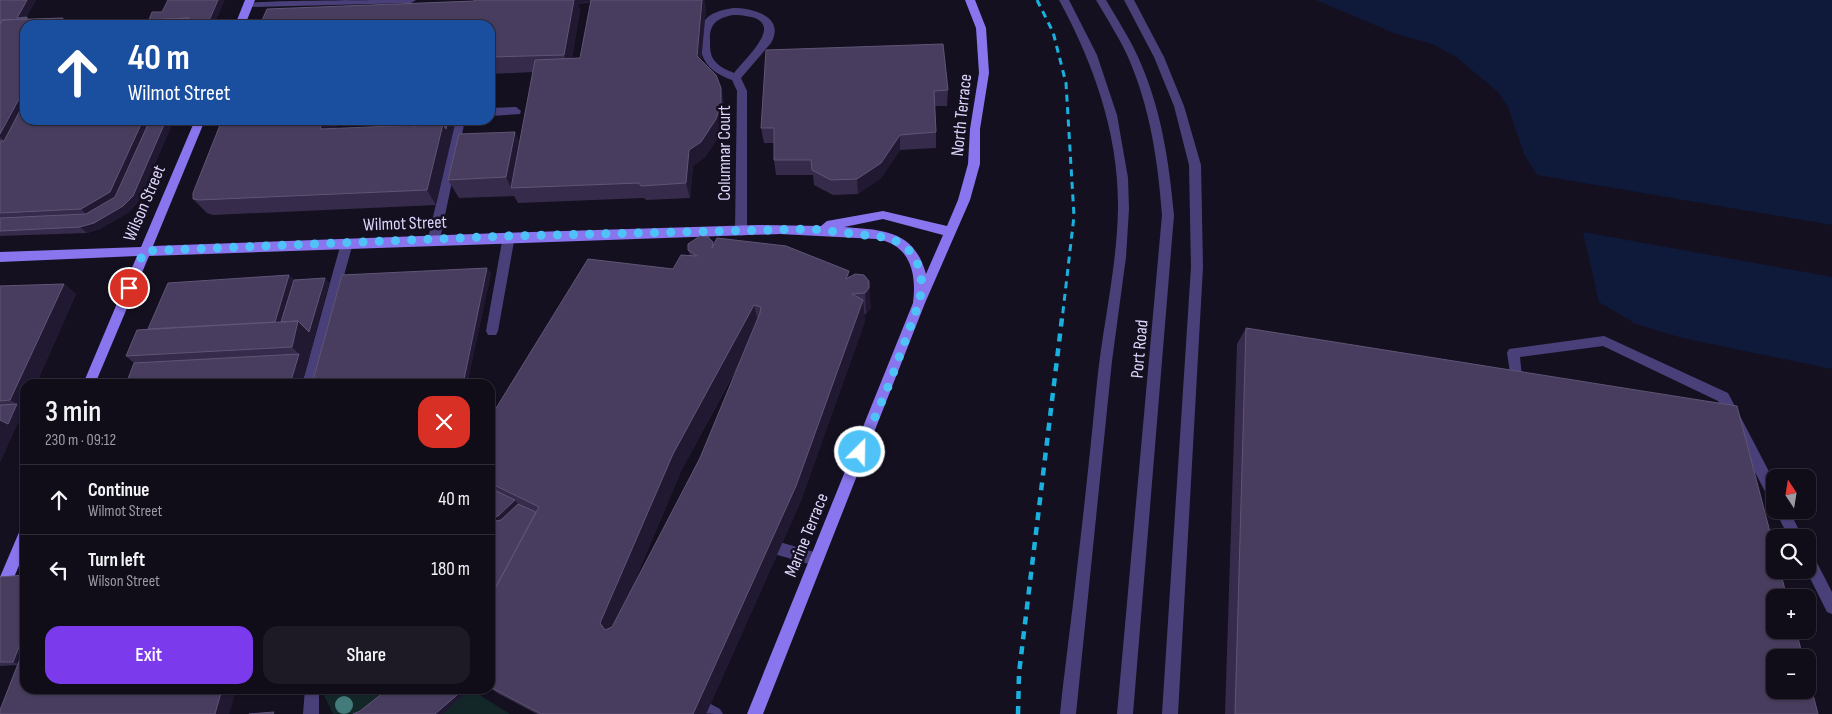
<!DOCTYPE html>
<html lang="en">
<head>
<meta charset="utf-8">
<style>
  :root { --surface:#100c18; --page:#1e1a25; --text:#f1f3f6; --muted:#9c9ba2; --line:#302c37; --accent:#7c3aed }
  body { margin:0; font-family:"Sofia Sans Condensed",sans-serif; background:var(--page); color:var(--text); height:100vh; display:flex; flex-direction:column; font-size:19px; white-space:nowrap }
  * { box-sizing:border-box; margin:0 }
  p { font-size:16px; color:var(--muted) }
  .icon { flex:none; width:28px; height:28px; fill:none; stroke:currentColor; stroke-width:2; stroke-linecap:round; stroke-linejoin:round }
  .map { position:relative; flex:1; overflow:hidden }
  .sheet { position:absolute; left:20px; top:379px; width:475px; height:315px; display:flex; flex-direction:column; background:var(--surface); border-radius:15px; box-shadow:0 1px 4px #0004,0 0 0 1px var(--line) }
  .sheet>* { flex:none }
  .top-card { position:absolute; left:20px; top:20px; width:475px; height:105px; border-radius:15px; box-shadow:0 1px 4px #0004,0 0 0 1px var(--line); background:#1a4fa0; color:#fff; overflow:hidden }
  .needle { width:32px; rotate:348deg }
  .buttons { position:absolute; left:1766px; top:469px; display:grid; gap:10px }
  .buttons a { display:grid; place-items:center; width:50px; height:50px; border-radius:10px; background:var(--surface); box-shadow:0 1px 4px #0004,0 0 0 1px var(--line); font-size:25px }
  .pin { position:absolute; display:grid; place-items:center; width:42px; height:42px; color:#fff; margin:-21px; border:2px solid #fff; border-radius:50%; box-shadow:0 1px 5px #0007 }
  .me { position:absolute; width:55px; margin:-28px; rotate:23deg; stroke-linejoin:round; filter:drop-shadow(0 0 4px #0008) }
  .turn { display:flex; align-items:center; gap:18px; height:105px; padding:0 25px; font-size:22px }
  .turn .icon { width:65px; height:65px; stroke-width:2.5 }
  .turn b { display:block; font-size:35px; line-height:42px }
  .round { display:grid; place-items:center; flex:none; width:52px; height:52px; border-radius:15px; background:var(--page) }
  .headline { display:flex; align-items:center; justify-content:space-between; height:85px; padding:0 25px }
  h1 { font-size:30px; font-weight:600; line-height:38px }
  .primary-button { display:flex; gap:10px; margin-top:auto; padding:10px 25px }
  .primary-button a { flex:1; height:58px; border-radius:15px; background:var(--accent); color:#fff; font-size:20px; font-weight:600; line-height:58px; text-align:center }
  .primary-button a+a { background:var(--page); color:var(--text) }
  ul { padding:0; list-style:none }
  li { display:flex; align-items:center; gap:15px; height:70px; padding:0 25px; border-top:1px solid var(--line) }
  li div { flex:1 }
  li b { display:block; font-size:19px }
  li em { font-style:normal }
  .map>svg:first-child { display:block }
  .green { fill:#132729 }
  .water { fill:#0f1939 }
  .pier { fill:#151020 }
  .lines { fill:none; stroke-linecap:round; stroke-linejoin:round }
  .lane { fill:#4a4079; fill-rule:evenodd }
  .secondary { fill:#8976ee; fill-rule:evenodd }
  .rail-far1 { stroke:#1bb1de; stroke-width:3; stroke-dasharray:7 5.5; stroke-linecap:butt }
  .rail { stroke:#1bb1de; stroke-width:4.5; stroke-dasharray:8 7; stroke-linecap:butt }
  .tree { fill:#437a7a }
  .wall { fill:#362b4b; fill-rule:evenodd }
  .shaded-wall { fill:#211832 }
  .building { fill:#483d5e; stroke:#5f5576; fill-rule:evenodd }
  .route { stroke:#4fc3f7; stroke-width:9; stroke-dasharray:0 16.2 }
  .labels { text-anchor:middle; stroke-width:5; stroke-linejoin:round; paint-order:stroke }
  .street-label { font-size:18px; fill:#ddd4fa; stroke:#151020 }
</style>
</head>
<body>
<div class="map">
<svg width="1832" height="714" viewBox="0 0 1832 714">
  <rect width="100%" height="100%" fill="#151020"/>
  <path class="green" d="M321,689H478V694L510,714H333Z"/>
  <path class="water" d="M1316,0H1832V369L1682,338L1636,324L1599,302L1583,232L1537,175L1524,154L1508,107L1498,92L1455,56L1432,44L1396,34Z"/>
  <path class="pier" d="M1537,175L1832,225V277L1583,232Z"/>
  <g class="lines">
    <path class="lane" d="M416,0L411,3L249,7L244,4C251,0 395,0 416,0Z
      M1059,0H1069L1097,55L1117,115L1128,178L1129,209L1126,257L1112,361L1076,714H1060L1062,694C1075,590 1087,486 1097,382C1103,324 1117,267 1118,209C1119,135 1094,64 1059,0Z
      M1096,0H1106C1117,19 1129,37 1138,57C1161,107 1169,161 1174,215L1133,714H1117L1162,215C1158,161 1150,107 1128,57C1119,37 1107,19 1096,0Z
      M1124,0H1134L1164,57L1184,106L1201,165L1203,267L1178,714H1162L1191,267L1189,165L1174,106L1154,57Z
      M733,8C752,8 786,16 771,43L741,78L747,91V231L741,236L735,231L737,91L732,80C713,73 701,64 700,42C699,17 711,12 733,8ZM733,15C792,16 752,51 734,73C727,70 719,67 714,60C710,55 710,47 710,41C709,24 717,18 733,15Z
      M516,107L521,111L520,114L490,116V108Z
      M455,120H465L440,239L434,244L428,239Z
      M509,231L515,236L498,331L496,335H488L486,331L503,236Z
      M347,238L353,243L314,384H302L341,243Z
      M1604,336L1728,393L1775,483V503L1770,501L1718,401L1603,346L1520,357L1523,387L1521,391L1517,393L1513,391L1507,353L1509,349Z
      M1775,510H1789L1803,538H1789Z
      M767,535L776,541L821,554L823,559L821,564L816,566L767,552L760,542L762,537Z
      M1808,553L1813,555L1832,592V614L1827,612L1806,570H1808Z
      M305,689H319V714H303Z
      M694,695L720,709L723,714C710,714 692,714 686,703L689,698Z"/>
    <path class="secondary" d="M245,0H255L245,25H235Z
      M965,0H975L986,28L989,73L980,129V164L970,200L925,303L763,714H747L913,303C917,273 910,244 876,239L780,234L149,256L95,384H83L137,256L0,262V252L141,247L195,120H205L153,246L501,233L758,225L821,226L827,221L883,211L947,226L958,200L968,164L970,129L979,73L976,28ZM883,219L943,235L926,274C914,230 883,230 844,227Z
      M25,528V551L5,599L0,601V577L20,530Z"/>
    <path class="rail-far1" d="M1037,0L1053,32L1066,83L1074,216L1062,320"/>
    <path class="rail" d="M1018,714L1019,673L1062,318"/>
  </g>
  <circle class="tree" cx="344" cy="705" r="9"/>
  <path class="wall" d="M0,0H36L26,17H27L29,19L63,18L68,23L149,20L162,12L225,0L25,120H174L138,202L129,212L100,229L87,233L0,236Z
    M474,0H704L706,8L701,61L721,88L724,104V121L720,135L705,157L693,166L690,198L646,200L644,198L518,203L514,196L459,198L448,180L520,141L533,72L490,74V25ZM577,1L579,4L591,2L580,58H572L580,10Z
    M766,50L948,90L947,106H935L936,132V148L900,150L881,178L858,194L833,195L814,185L813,175H776L774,160V143H764L761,128Z
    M222,120H339L336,129L412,126L436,205L213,215L207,213L193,199Z
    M713,242L714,246L850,277L864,275L871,308L866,314H864L865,321L800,503L706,714H537L499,694L490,688V418L690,255L688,250ZM740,362L700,458L631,590L681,471Z
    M491,273L467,384H312Z
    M289,275L294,280L325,278L329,283L314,337L308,363H134L126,356L148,329Z
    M64,284L76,294L36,384H25V407L0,462V286Z
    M1246,328L1818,714H1225L1237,344Z
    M25,575V689H236L229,714H0V710L18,665L0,666V577Z"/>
  <path class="shaded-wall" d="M27,0H36L22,24L17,18Z
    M218,0H225L214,25H207Z
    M574,0H577L580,10L570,71L564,55Z
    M577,0H592V1L579,4Z
    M702,0H704L706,8L700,72L697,56Z
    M63,18L70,25H60Z
    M189,18L194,25H186Z
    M25,88V120L16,152L0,137V134Z
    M721,88L724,104V121L720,135L705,157L693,166L690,198L686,183L689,150Z
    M143,120H158L121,203L92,220L81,209Z
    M166,120H174L138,202L129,212L100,229L87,233L80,227L123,206Z
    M323,120H339L331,145L320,129Z
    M448,120H456L436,205L427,190L443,124Z
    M515,132L524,150L511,188L506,177Z
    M900,135V150L881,178L858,194L857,179Z
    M487,268L491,273L467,384H463Z
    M849,271L851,292L846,279Z
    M289,275L298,285L284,334L272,329Z
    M325,278L329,283L314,337L308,363L302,384H290L299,354L292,347L298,321Z
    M869,281L871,308L866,314L865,293Z
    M64,284L76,294L36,384H25V407L0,462V422L1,420L17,404L10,400Z
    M863,300L865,321L800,503L706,714H693Z
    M754,305L759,325L681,471L612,635L605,630L600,623L673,454Z
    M515,500L521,508L490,527V518Z
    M25,632V655L21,665L13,662Z
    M222,689H236L229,714H215Z
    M464,689H470L469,690L443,714H435Z"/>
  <path class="building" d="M0,0H27L17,18L27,17L26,19L2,20L0,24Z
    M168,0H218L207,25H193V24L189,18L149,20L152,12H162Z
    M474,0H574L564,55L490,57V25H260L267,9L474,1Z
    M591,0H702L697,56L716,75L721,88V105L716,119L701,142L689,150L686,183L641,186L639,183L511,188L535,60L580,58Z
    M63,18L60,25H25V88L0,134V24L2,20Z
    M189,18L186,25H66L68,23Z
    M943,44L948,90L934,91L936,132L900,135L881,163L857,179L831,180L812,170L811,160H774V128H761L766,50Z
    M25,101V120H143L110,192L81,209L0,213V141H4Z
    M150,120H166L133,196L123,206L94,223L80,227L0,231V218L86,214L115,197Z
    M222,120H323L320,129L443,124L427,190L199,200L193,199V193Z
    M414,120H448L446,129L443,124L412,126Z
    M515,132L506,177L448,180L459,134Z
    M700,236L708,237L713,242L712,248L717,238L786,246L849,271L846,279L855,274L864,275L869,281V288L865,293L852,294L863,300L796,486L693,714H541L490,687V672L495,664L490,669V598L539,507L490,483V418L588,259L673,269L681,255L697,256L688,250V244ZM754,305L761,307L760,313L700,458L612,627L605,630L600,623L673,454Z
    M487,268L463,384H390L391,380L331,384H312L342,275Z
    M289,275L275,322L148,329L168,283Z
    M325,278L309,332L298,321L281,322L294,280Z
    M64,284L10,400L0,401V286Z
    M298,321L292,347L126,356L137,330Z
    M1246,328L1737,406L1775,551V570H1780L1787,598H1775V630H1796L1803,658H1775V690H1808V675L1818,714H1235Z
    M299,354L290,384H126L134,363Z
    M17,404L8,424L0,420V405Z
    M490,488L515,500L498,516L490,518Z
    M518,504L536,512L490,598V522L501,520Z
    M25,575V632L13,662H0V577Z
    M25,646V689H222L215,714H0V710Z
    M388,689H464L435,714H353L360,711Z
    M274,712L273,714H249Z"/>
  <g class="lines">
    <path class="route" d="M129,288L144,251L509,236L811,229L891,238L906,247L916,259L921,275L922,288L919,303L890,382L860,452"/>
  </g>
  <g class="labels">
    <g class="street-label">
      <text transform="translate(961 115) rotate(-84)" y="6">North Terrace</text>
      <text transform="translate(724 153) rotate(-90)" y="6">Columnar Court</text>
      <text transform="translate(144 203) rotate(-67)" y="6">Wilson Street</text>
      <text transform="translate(405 223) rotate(-2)" y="6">Wilmot Street</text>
      <text transform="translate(1139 349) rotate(-85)" y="6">Port Road</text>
      <text transform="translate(806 535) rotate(-68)" y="6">Marine Terrace</text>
    </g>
  </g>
</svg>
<div class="buttons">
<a><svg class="needle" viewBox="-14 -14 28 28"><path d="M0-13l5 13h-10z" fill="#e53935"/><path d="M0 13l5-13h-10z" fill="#9c9ba2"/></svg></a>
<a><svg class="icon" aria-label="search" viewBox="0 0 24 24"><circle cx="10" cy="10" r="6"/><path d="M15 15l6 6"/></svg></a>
<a>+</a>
<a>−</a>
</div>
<div class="pin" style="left:129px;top:288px;background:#d93025"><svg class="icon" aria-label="arrive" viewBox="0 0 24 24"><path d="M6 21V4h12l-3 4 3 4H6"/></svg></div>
<svg class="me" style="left:860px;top:452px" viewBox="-20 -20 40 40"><circle r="17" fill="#4fc3f7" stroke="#fff" stroke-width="3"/><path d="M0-11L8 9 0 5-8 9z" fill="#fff"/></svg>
<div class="top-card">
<div class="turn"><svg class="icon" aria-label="ahead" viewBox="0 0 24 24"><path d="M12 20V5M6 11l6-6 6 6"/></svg><div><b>40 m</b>Wilmot Street</div></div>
</div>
<section class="sheet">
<div class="headline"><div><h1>3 min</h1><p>230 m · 09:12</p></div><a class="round" style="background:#d93025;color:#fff"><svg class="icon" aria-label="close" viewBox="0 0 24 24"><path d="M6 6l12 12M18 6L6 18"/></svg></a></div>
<ul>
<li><svg class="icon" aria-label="ahead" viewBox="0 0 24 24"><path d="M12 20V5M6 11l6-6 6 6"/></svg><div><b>Continue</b><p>Wilmot Street</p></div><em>40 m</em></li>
<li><svg class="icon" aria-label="left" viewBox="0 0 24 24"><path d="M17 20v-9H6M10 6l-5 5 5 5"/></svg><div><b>Turn left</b><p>Wilson Street</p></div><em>180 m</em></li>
</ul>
<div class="primary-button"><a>Exit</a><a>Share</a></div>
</section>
</div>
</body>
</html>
